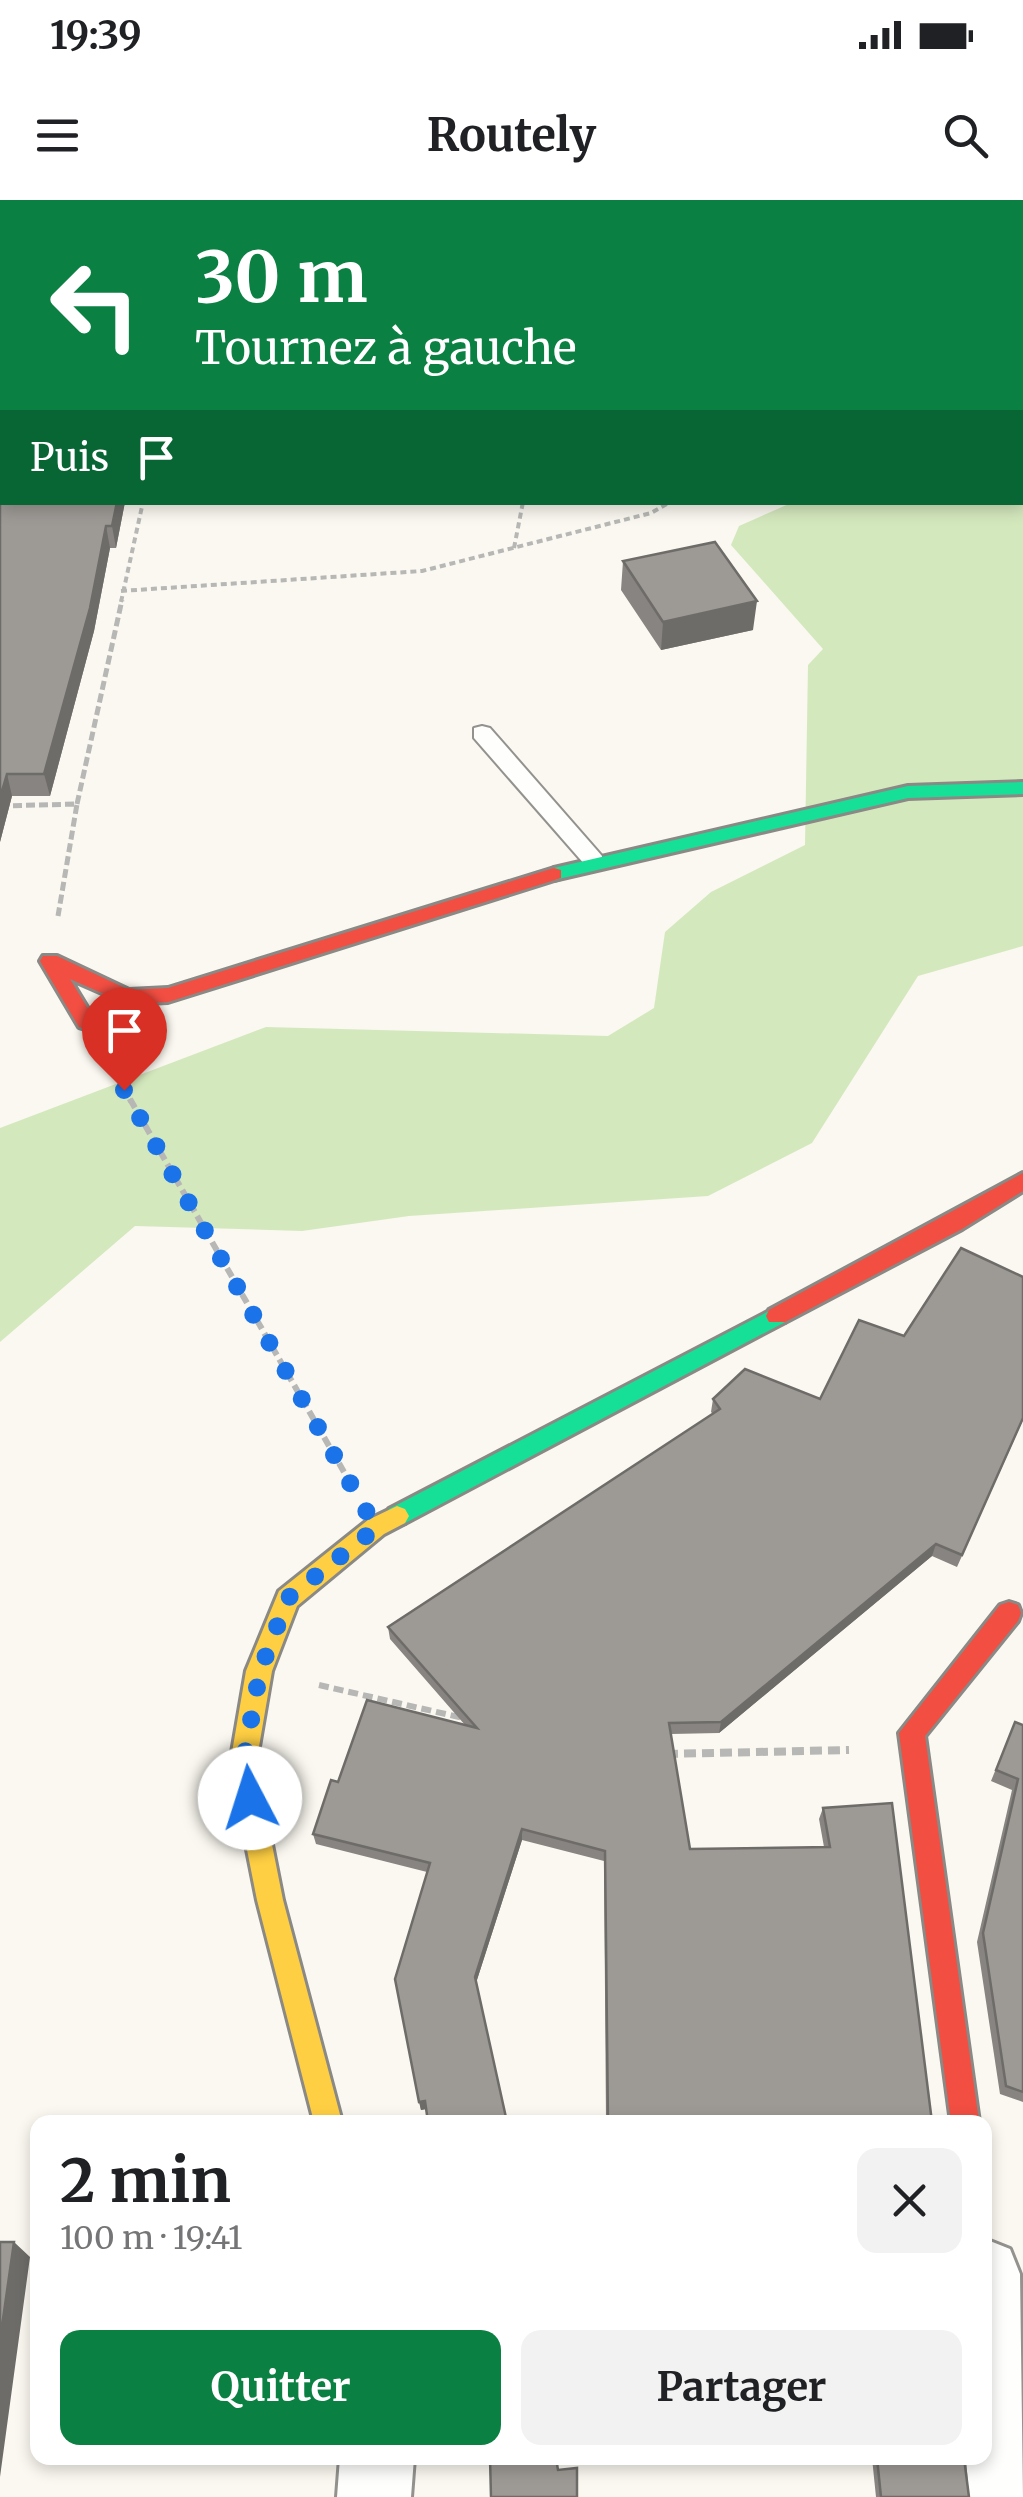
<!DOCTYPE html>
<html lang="fr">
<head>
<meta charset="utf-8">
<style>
  :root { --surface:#fff; --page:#f2f2f2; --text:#202124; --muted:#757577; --accent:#0b8043 }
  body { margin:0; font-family:Merriweather,serif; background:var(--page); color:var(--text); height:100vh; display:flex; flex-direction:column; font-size:38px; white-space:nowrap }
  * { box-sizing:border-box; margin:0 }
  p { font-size:32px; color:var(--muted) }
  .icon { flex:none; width:55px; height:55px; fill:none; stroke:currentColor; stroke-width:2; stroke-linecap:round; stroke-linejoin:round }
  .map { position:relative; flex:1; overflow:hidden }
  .panel { position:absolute; left:30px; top:1915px; width:962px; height:350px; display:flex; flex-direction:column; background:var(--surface); border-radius:20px; box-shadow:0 5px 15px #0003 }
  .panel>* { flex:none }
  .guide { position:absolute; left:0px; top:0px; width:1025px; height:305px; box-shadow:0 5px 15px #0003; background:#0b8043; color:#fff; overflow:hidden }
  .pin { position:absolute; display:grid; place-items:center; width:85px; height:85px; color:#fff; margin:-102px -42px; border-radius:50% 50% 50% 0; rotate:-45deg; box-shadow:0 0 10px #0007 }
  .pin .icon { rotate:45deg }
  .me { position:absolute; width:110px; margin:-55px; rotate:355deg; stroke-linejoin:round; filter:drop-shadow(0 0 8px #0008) }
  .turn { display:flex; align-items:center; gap:35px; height:210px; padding:0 30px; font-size:45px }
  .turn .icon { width:130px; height:130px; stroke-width:2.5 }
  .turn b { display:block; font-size:70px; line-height:85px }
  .then { display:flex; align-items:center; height:95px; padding:0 30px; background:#0003; gap:20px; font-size:38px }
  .round { display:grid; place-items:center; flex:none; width:105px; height:105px; border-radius:20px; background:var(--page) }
  .headline { display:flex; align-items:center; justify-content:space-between; height:170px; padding:0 30px }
  h1 { font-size:60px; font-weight:700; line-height:75px }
  .cta { display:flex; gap:20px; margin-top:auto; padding:20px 30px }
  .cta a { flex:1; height:115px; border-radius:20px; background:var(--accent); color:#fff; font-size:40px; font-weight:700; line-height:115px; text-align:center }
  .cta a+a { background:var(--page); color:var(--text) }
  .status { display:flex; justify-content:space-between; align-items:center; height:70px; padding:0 50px; background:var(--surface); direction:ltr }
  .status svg { height:28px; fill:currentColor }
  header { display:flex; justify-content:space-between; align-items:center; height:130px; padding:0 30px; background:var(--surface); font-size:45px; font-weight:700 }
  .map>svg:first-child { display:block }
  .forest { fill:#d4e8bd }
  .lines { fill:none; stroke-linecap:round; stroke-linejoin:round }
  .lane-casing { stroke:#93928f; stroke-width:4 }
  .street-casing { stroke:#93928f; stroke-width:6 }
  .fast-casing { stroke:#8a8985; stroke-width:6 }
  .slow-casing { stroke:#8a8985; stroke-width:6 }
  .jam-casing { stroke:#8a8985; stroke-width:6 }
  .path-far3 { stroke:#b7b7b5; stroke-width:4; stroke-dasharray:6 4; stroke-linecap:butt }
  .path-far2 { stroke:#b7b7b5; stroke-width:5; stroke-dasharray:9 4; stroke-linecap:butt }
  .path-far1 { stroke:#b7b7b5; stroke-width:6; stroke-dasharray:10 5; stroke-linecap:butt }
  .path { stroke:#b7b7b5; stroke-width:8; stroke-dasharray:12 6; stroke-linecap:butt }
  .lane { fill:#fefefd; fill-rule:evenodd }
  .street { fill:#fefefd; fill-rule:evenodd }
  .fast { fill:#16e098; fill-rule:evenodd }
  .slow { fill:#ffcf43; fill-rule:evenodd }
  .jam { fill:#f24e42; fill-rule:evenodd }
  .wall { fill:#878481 }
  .shaded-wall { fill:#6e6c69 }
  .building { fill:#9d9a96; stroke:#6e6c69; stroke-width:2.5 }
  .route { stroke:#1a73e8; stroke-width:18; stroke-dasharray:0 32.4 }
</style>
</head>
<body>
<div class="status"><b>19:39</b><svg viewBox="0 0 49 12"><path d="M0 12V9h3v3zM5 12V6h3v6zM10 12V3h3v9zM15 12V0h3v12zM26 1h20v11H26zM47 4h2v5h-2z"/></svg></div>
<header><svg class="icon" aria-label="menu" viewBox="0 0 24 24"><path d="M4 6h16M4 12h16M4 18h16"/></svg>Routely<svg class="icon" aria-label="search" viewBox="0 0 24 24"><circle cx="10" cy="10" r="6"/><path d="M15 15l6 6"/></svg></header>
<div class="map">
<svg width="1023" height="2297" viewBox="0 0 1023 2297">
  <rect width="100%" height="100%" fill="#faf8f0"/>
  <path class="forest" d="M815,0L1023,2V746L918,776L812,943L708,996L409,1016L302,1031L135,1026L0,1142V928L266,827L608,836L654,808L665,732L711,692L805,645L808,465L823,449L731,345L739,326L791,303L1022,302V2Z"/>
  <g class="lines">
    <defs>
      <path id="lane" d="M482,526L490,528L602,656V666H586L474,538V528Z"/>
      <path id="street" d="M985,2039L1010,2049L1020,2074L1023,2297H969L966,2258H985Z
        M340,2258H414L411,2297H337Z"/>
      <path id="fast" d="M1023,582V594L908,598L554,680L545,674L554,668L908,586Z
        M777,1107L785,1110L788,1116L785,1122L405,1323L397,1326L389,1323L385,1316L389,1309Z"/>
      <path id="slow" d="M397,1306L405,1309L409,1316L405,1323L384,1334L297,1406L272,1471L256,1564L283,1700L342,1922H314L257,1700L230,1564L246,1471L279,1391L368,1320Z"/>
      <path id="jam" d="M554,668L561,670V678L168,802L127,804L70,779L96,822L86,829L79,827L40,761L43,756H57L129,790L168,788Z
        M1023,973V991L962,1029L785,1122H769L766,1116L769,1110Z
        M1009,1402L1018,1405L1021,1413L1018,1421L925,1536L979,1922H951L899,1533L1000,1405Z"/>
    </defs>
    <use href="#lane" class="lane-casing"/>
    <use href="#street" class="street-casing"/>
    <use href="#fast" class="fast-casing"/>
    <use href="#slow" class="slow-casing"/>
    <use href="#jam" class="jam-casing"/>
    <path class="path-far3" d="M514,348L523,302
      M121,391L422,371L651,313L670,302
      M121,402L143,302"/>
    <path class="path-far2" d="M77,604L122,400
      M0,606L77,604L58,716
      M110,865L131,902"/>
    <path class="path-far1" d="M130,899L348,1279
      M319,1485L463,1518"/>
    <path class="path" d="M666,1554L849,1550"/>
    <use href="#lane" class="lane"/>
    <use href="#street" class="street"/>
    <use href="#fast" class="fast"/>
    <use href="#slow" class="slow"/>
    <use href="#jam" class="jam"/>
  </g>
  <path class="wall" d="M0,224L125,302L116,348H110L94,431L50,596H12L0,642Z
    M623,361L753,430L661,450L621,390Z
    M713,1199H820L1023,1220L957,1367L932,1356L719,1533L671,1534L690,1649L824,1647L819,1619L823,1608L932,1922H606L604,1661L522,1640L476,1783L426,1909L421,1910L395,1779L427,1672L316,1644L313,1634L338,1582L465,1525L390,1439L388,1427L713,1214L711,1212Z
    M1015,1522L1023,1525V1902L1000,1894L977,1742L1012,1590L991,1581Z
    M872,2258H964L969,2297H876Z"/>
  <path class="shaded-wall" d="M43,0H59L58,2H41Z
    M2,63V90L0,94V67Z
    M117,302H125L116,348L112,326Z
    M106,326L110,348L94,431L50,596L44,574Z
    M757,401L753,430L661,450L663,422Z
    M7,574L12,596L0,642V598Z
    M936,1344L932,1356L719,1533L721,1522Z
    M522,1629V1640L475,1786V1777Z
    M425,1901L426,1909L421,1910L419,1902Z
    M14,2042L30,2057L0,2277V2140Z"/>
  <path class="building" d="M0,0H43L41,2H2V63L0,67Z
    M493,0H743L744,2H494Z
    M0,224H2V302H117L112,326H106L90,408L44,574H7L0,598Z
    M715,342L757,401L663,422L623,361Z
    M961,1048L1023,1077V1218L962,1355L936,1344L721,1522L669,1523L690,1649L830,1647L823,1608L892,1603L932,1922H608L605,1651L522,1629L475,1777L507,1922H428L425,1901L419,1902L395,1779L430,1663L313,1634L331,1580L338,1582L367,1500L477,1528L388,1427L720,1209L713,1199L745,1169L820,1199L859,1120L904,1136Z
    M1015,1522L1023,1525V1892L1006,1886L983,1733L1018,1579L996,1570Z
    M0,2042H14L0,2140Z
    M490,2258H556L558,2270L577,2268V2297H491Z
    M877,2258H964L969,2297H881Z"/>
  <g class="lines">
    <path class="route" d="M124,890L376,1328L288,1398L260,1471L243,1564L250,1598"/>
  </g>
</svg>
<div class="pin" style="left:124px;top:890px;background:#d93025"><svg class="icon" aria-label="arrive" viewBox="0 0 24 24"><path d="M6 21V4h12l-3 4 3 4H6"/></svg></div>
<svg class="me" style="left:250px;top:1598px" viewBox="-20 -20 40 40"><circle r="19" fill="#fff"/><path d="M0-13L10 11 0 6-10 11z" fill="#1a73e8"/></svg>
<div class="guide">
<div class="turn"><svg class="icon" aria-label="left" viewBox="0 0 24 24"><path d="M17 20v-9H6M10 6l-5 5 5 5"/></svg><div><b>30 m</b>Tournez à gauche</div></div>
<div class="then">Puis<svg class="icon" aria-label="arrive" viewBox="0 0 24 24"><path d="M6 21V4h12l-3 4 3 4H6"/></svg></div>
</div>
<section class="panel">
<div class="headline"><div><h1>2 min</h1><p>100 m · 19:41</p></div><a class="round"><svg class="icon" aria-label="close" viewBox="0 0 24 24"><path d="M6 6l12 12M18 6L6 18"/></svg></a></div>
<div class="cta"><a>Quitter</a><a>Partager</a></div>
</section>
</div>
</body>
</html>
